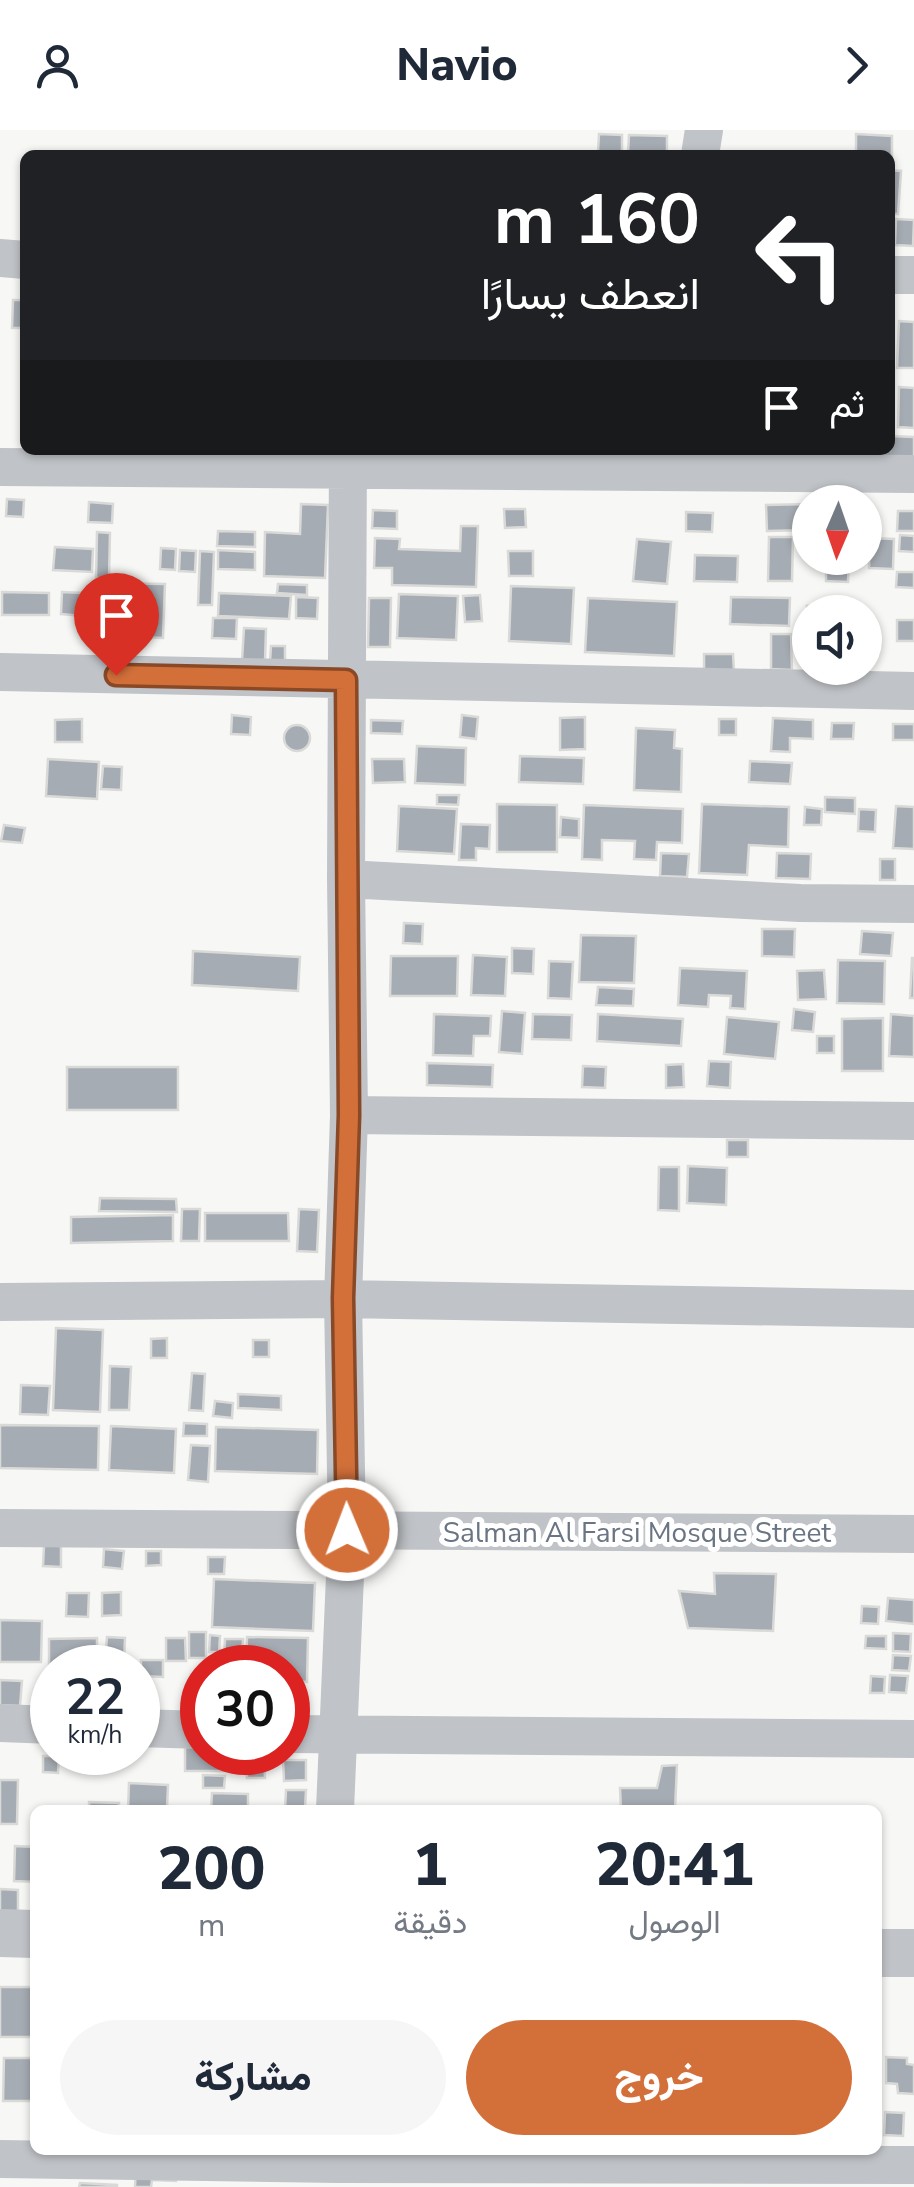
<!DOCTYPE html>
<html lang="ar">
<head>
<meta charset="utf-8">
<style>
  :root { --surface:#fff; --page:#f6f6f7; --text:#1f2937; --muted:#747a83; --accent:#d3703a }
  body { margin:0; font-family:"Nunito Sans",Vazirmatn,sans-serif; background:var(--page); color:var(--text); direction:rtl; height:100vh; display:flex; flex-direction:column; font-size:38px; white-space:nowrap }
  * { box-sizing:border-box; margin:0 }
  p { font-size:32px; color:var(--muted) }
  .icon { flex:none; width:55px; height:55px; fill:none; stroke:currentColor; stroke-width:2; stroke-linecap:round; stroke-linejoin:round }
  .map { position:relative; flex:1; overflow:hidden; direction:ltr }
  .sheet { position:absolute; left:30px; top:1675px; width:852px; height:350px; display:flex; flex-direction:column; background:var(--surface); border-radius:15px; box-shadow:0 2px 8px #0004; direction:rtl }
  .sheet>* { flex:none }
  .hud { position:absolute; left:20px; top:20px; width:875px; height:305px; border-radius:15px; box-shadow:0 2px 8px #0004; direction:rtl; background:#202124; color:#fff; overflow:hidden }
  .needle { width:65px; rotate:182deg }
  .buttons { position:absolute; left:792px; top:355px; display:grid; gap:20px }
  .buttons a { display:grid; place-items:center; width:90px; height:90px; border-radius:50%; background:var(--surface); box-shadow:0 2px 8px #0004; font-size:50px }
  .speed { position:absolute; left:30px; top:1515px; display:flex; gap:20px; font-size:50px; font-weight:700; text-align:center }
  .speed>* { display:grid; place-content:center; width:130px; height:130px; border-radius:50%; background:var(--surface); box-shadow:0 2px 8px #0004; line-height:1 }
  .speed small { font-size:25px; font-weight:400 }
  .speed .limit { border:15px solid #d22; background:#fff; color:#111 }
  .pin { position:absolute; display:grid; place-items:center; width:85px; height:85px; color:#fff; margin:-102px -42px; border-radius:50% 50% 50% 0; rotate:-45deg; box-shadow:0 0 10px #0007 }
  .pin .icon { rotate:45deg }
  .me { position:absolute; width:110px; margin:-55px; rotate:359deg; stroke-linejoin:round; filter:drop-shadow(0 0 8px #0008) }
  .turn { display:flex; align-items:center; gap:35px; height:210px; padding:0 30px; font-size:45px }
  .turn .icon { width:130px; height:130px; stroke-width:2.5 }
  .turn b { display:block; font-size:70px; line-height:85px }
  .then { display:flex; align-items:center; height:95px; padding:0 30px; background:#0003; gap:20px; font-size:38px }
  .eta { display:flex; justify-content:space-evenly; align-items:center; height:170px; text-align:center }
  .eta b { font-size:60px; font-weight:800; line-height:70px }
  .action { display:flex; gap:20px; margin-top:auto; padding:20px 30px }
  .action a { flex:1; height:115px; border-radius:60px; background:var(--accent); color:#fff; font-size:40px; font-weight:800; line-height:115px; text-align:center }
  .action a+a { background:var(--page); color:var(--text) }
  header { display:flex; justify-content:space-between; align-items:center; height:130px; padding:0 30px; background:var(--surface); font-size:45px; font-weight:800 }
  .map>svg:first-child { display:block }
  .building { fill:#a6acb3; stroke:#d9d9d8; stroke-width:2.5 }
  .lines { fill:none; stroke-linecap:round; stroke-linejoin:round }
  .minor { stroke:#c0c3c7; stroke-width:38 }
  .tertiary { stroke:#c0c3c7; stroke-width:48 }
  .route-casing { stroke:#894926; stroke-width:25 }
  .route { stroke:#d3703a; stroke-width:18 }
  .labels { text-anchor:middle; stroke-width:10; stroke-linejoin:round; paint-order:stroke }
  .street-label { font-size:28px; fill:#6a7583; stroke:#fff }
</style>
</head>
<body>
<header><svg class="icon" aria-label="forward" viewBox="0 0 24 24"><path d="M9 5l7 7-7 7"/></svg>Navio<svg class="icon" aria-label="person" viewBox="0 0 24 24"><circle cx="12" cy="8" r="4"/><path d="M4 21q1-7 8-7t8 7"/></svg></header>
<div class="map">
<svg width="914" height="2057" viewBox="0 0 914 2057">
  <rect width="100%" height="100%" fill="#f7f8f5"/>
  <path class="building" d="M599,4L622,5V23L598,22Z
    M856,4L892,6V26L856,25Z
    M629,5L667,6V25H628Z
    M890,40L901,41L898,84H890Z
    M896,89L914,90L913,116L895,115Z
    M13,170H25V198H12Z
    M899,191L914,192V238H897Z
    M899,257L914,258V298L898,297Z
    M890,306L914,307V329L874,327V320H890Z
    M778,320H812L811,329L778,327Z
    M7,369L24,370L23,387L6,386Z
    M89,372L113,374L112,393L88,392Z
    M301,374L328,375L325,448L264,446L265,402L300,404Z
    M810,374V400L767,401L766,375Z
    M504,379H525L526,397L505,398Z
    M373,380L397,381V399L372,398Z
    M898,381H914V401H897Z
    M686,382L713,383L712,402L686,401Z
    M461,396H478L476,457L392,455V438H374L375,408L400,409L399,419L460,421Z
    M218,401L255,402V417L217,416Z
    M97,402L110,403L109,448H96Z
    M900,405L914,406V422L899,421Z
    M769,407H793L792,451H768Z
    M870,408L894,409L893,439L869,438Z
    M637,409L671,412L667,454L633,451Z
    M55,417L93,419L92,442L53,440Z
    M161,418L176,419L175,440L160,439Z
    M180,420L196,421L195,442L179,441Z
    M218,420L255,422V440L218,439Z
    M200,421L214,422L212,475H198Z
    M508,421H533V446H509Z
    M695,425L738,426L737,452L694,451Z
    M826,428H849L848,452L826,451Z
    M897,442H914V458L896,457Z
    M111,453L165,454L163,508L109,506Z
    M278,454L307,455V465L277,463Z
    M511,456L574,458L571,514L509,511Z
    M2,462L49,463V485H2Z
    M62,462L84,463L83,486L61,484Z
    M219,463L291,466L289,489L218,486Z
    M399,464L458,466L456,510L397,508Z
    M480,465L482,491L465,492L463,466Z
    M296,467L318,468L317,489L296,488Z
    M731,467L790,468L789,496L730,494Z
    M369,468H391L390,517H368Z
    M588,468L677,472L674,526L585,522Z
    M831,475V482H810L809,522L807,476Z
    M213,488H237L236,509L212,508Z
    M897,490H914V511H897Z
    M244,498L266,499L265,531L242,530Z
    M771,504H791L792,540L771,539Z
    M271,516H285V533L270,532Z
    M704,524H733L734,540L704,541Z
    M232,585L251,587L250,605L231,604Z
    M462,585L478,587L476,609L460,607Z
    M585,587V619L560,620V588Z
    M773,588L813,590V609L790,608V622L771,621Z
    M82,589V612H55V590Z
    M719,589H736V605H719Z
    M371,590L403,591L402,604L371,603Z
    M832,593H854L853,609H831Z
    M893,594H914V610H893Z
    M284 608a13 13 0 1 1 26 0a13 13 0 1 1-26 0Z
    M636,598L675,600L674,618L682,619L681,662L634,660Z
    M417,616L466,618L465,655L415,653Z
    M520,626L584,628L583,654L519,652Z
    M48,629L99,632L97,669L46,666Z
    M372,629H404L405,652L373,653Z
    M750,631L792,633L790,654L749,652Z
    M103,636L122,637L121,660L101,659Z
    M437,665H459L458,675L437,674Z
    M825,667L855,668V684L825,682Z
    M497,674L557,675V722H497Z
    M702,674L789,677L788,717L749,715L747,745L699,743Z
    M584,675L683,679L682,713L657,712L656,730L634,729L635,711L602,710V730L582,729Z
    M399,676L457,679L454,724L397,721Z
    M896,676L914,677V719L893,718Z
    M805,677L822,679L821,695H804Z
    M859,679L876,680L875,702L858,701Z
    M561,687L579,689V708L560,707Z
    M461,694L490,695L489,719L476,718V730H459Z
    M4,695L25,698L22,713L1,711Z
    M661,723L689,724L687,747L660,746Z
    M777,723L811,724L810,749L776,748Z
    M880,729H895V750H880Z
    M404,793L423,794L422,814L403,813Z
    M762,799H795L794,827L762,826Z
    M862,801L893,803L891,826L860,824Z
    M581,805L636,806L634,853L579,852Z
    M512,818L534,819L533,844L512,843Z
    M193,821L300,827L298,861L192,855Z
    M473,825L507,827L505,866L471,865Z
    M391,826H458L457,866H390Z
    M912,828H914V868H910Z
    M838,830L885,831L884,874L837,873Z
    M549,831L573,832L571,869L548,868Z
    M680,838L747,841L745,879L730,878L731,866L709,865L708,877L678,875Z
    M824,840L826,869L798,870L797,841Z
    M598,857L634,859L633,876L596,875Z
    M794,879L815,882L813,902L792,900Z
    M502,881L525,883L522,924L499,922Z
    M434,884L491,886L490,906H474L473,926L433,925Z
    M533,884L572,885L571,910L532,909Z
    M598,884L683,889L681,916L597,911Z
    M891,884L914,886V927L889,926Z
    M727,887L779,892L775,929L724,924Z
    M883,888V941H842V889Z
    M817,906H834V923H817Z
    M709,931L731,932L730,958L707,956Z
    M427,933L493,935L492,957L427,955Z
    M683,934L684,957L666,958V935Z
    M583,936L606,937L605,958L582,957Z
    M67,937H178V980H67Z
    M727,1010H748V1027H727Z
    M688,1036L727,1038L726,1075L687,1073Z
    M659,1037H679V1081L658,1080Z
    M100,1068L176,1069L177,1082L99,1081Z
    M182,1079H200L199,1111H181Z
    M299,1079L319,1080L317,1122L297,1121Z
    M205,1083H288L289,1111H205Z
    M173,1085V1111L71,1113V1087Z
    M56,1198L103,1200L100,1282L53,1280Z
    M167,1208V1228H151V1209Z
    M253,1210H269V1227H253Z
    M110,1236L131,1237L129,1280H109Z
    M192,1243L205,1244L203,1281L189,1280Z
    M21,1255L50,1256L48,1285L20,1284Z
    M238,1264L281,1266V1280L238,1278Z
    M215,1271L233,1273L232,1288L213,1286Z
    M184,1293L207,1294V1306H183Z
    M0,1295L99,1296L98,1340L0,1338Z
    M111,1296L176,1299L174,1343L109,1340Z
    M216,1297L318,1300L317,1344L215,1341Z
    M191,1315L210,1316L208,1352L188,1350Z
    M44,1415L61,1416V1437L43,1436Z
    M104,1419L124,1421L122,1439L103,1437Z
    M146,1421H161V1435L146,1436Z
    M208,1427H225L224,1444H208Z
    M714,1443L776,1444L773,1501L688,1498L679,1461L715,1464Z
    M214,1449L315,1453L313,1501L212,1497Z
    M121,1462V1485L102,1486V1463Z
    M67,1463H89L88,1487L66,1486Z
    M888,1468L914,1470V1494L886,1491Z
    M862,1476L879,1477L878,1494L861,1493Z
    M0,1490L42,1491L41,1532H0Z
    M189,1502H206V1528H189Z
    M893,1503L911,1504L910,1522L893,1521Z
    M210,1505L220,1506L219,1522H209Z
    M866,1506H886V1519L865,1518Z
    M107,1507L125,1508L124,1534L105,1532Z
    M247,1507L308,1508L307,1552L288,1551V1538H246Z
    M97,1508V1538H52V1544H49V1509Z
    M166,1508H185L186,1531H166Z
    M225,1509H243L242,1528L224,1527Z
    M893,1525L911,1526L909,1541L892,1540Z
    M141,1530H163V1547L141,1546Z
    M890,1545L908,1546L906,1563L889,1562Z
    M871,1546L885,1547L884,1563H870Z
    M0,1550L22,1551L20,1576L0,1575Z
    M185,1617H202V1622H223V1641H185Z
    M43,1626H59L58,1643L43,1642Z
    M264,1627L265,1648H247L246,1628Z
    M283,1630H306V1650L284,1651Z
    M677,1635L675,1680H621L620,1658H657L662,1636Z
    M203,1645L225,1646L224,1658H203Z
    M0,1650H18L17,1694H0Z
    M129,1653L168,1655L167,1680H128Z
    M286,1660H306L305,1680H285Z
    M212,1663L248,1664V1679L264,1680H211Z
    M89,1672L119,1673V1680H89Z
    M15,1716L35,1717V1752L14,1751Z
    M0,1759L18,1760V1786L0,1785Z
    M0,1857H35V1907H0Z
    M886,1927L907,1928V1934L914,1935V1964L898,1963L897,1954L886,1953Z
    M4,1928H35V1971H3Z
    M885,1982L904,1983L903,2006L884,2005Z
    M136,2036L177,2039L176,2051L152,2050L151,2057H135Z
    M80,2053L117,2055V2057H79Z"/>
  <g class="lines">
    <path class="minor" d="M700,25L704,0
      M0,128L25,130
      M890,145H914
      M0,337L914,344
      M0,542L914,561
      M346,749L800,773L914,774
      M349,985L914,991
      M0,1172L343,1169L914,1179
      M0,1398L914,1404
      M0,1593L52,1595
      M138,1598L202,1600
      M288,1604L914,1609
      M335,1680L347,1399L343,1169L349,985L346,749L348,320
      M0,2029L338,2034L914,2035"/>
    <path class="tertiary" d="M0,1803L35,1804
      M878,1823H914"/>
  </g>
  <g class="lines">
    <defs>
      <path id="route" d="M116,545L346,550L349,985L343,1168L347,1400"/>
    </defs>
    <use href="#route" class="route-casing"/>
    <use href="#route" class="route"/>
  </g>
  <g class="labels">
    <g class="street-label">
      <text x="637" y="1412">Salman Al Farsi Mosque Street</text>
    </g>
  </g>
</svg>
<div class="buttons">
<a><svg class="needle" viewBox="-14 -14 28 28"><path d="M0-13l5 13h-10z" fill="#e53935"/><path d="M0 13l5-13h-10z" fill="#747a83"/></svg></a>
<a><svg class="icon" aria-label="sound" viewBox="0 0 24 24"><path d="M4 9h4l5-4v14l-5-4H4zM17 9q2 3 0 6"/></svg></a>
</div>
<div class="speed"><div>22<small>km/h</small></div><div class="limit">30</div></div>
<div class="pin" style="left:116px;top:545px;background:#d93025"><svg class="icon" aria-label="arrive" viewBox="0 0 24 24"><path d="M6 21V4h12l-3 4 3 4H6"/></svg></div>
<svg class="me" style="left:347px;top:1400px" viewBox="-20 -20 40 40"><circle r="17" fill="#d3703a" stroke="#fff" stroke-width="3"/><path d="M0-11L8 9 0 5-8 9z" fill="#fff"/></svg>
<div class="hud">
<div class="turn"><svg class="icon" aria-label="left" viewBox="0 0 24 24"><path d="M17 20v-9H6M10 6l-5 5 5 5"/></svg><div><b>160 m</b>انعطف يسارًا</div></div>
<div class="then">ثم<svg class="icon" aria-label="arrive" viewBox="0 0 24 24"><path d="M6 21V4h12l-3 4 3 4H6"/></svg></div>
</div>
<section class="sheet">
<div class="eta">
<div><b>20:41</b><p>الوصول</p></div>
<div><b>1</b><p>دقيقة</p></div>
<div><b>200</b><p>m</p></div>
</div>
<div class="action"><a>خروج</a><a>مشاركة</a></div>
</section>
</div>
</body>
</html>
